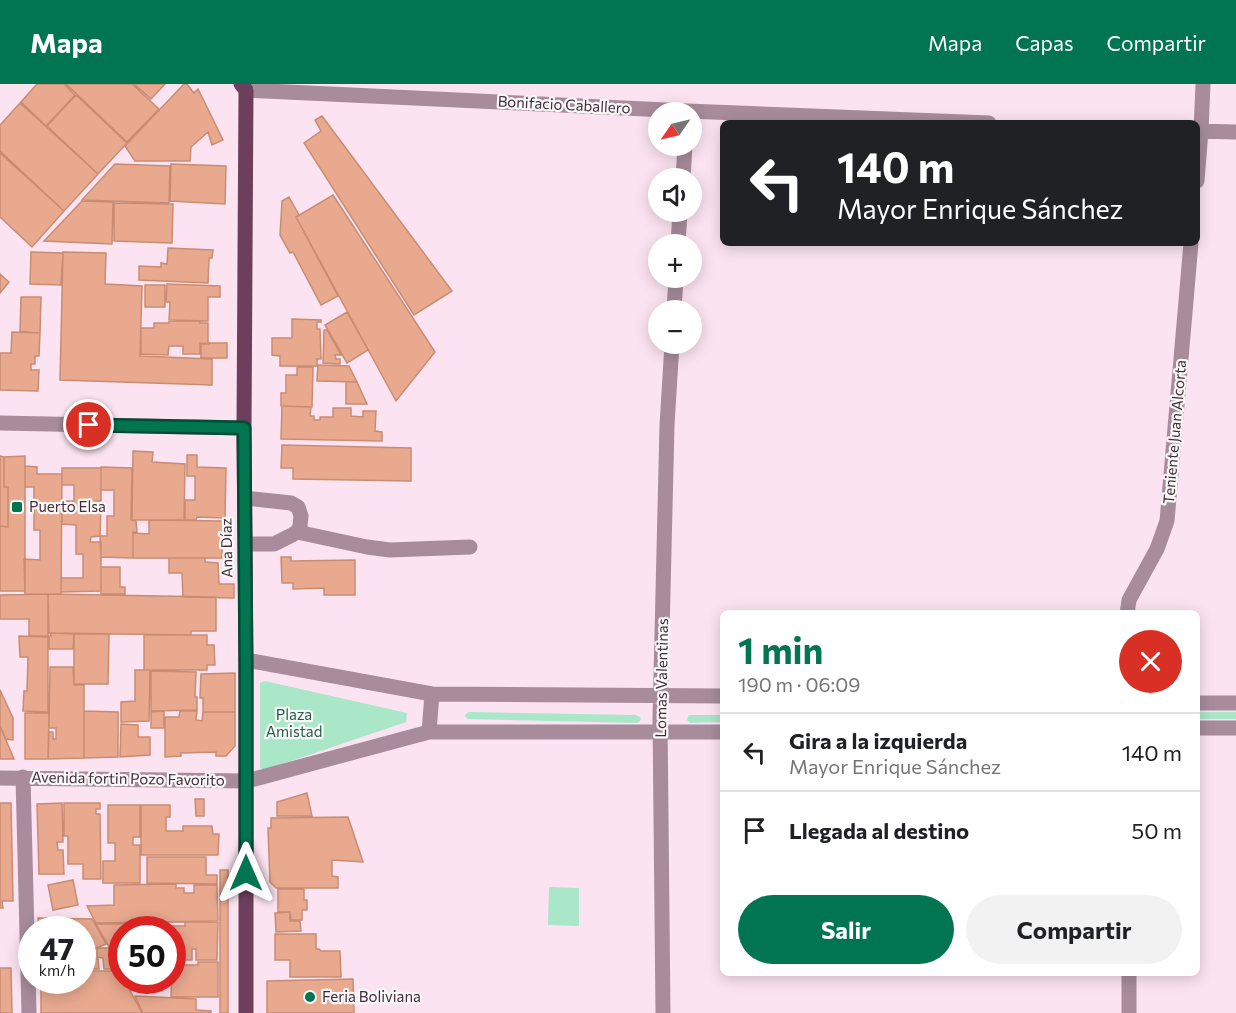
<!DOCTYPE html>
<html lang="es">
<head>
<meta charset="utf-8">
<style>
  :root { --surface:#fff; --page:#f2f2f2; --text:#202124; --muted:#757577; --line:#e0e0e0; --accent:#007550 }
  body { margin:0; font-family:Commissioner,sans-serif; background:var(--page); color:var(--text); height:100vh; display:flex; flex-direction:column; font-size:22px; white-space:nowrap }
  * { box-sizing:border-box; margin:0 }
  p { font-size:20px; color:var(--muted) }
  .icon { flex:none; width:33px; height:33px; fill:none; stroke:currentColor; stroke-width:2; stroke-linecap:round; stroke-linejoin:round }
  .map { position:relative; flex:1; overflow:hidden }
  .sheet { position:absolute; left:720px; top:526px; width:480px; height:366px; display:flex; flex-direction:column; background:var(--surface); border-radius:9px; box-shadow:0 3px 15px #0003 }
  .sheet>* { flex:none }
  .banner { position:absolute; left:720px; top:36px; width:480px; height:126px; border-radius:9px; box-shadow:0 3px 15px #0003; background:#202124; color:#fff; overflow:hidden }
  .needle { width:39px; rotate:236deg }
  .buttons { position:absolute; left:648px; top:18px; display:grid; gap:12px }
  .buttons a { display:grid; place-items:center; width:54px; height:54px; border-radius:50%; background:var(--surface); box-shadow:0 3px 15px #0003; font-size:30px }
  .speed { position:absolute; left:18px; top:832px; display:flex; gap:12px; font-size:30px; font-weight:700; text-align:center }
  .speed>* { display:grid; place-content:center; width:78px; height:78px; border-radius:50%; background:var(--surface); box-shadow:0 3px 15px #0003; line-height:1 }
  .speed small { font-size:15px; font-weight:400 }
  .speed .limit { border:9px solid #d22; background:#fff; color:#111 }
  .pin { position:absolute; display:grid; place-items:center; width:51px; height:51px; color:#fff; margin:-26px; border:3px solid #fff; border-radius:50%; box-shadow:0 2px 6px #0007 }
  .me { position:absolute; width:66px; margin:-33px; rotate:0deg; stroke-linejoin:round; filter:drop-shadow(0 0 4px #0008) }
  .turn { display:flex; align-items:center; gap:21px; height:126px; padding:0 18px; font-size:27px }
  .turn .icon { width:78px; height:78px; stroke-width:2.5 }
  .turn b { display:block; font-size:42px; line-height:51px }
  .round { display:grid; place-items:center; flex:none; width:63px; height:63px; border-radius:32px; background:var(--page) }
  .head { display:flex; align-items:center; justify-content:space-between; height:102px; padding:0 18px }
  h1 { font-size:36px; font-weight:700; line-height:45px; color:var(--accent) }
  .primary-button { display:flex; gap:12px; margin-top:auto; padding:12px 18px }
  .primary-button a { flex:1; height:69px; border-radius:36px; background:var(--accent); color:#fff; font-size:24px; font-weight:700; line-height:69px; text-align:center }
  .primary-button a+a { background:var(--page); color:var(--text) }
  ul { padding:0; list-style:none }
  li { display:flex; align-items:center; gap:18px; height:78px; padding:0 18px; border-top:2px solid var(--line) }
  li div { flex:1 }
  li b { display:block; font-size:22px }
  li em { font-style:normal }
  header { display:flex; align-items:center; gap:36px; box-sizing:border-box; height:84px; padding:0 30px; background:var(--accent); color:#fff }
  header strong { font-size:28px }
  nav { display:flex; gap:33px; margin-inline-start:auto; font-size:21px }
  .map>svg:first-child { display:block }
  .green { fill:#aae6c8 }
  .building { fill:#e8a98f; stroke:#c98c73; stroke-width:1.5 }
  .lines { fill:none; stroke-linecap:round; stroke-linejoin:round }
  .minor { stroke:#a88c9c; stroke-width:15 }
  .major { stroke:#6e3f5c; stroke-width:15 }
  .route-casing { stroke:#004c34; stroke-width:15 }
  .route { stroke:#007550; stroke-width:10 }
  .poi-dot { fill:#007550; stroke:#f8f8f8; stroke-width:2 }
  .labels { text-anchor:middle; stroke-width:4.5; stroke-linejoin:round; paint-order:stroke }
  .street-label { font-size:15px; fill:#442c3a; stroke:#f8f8f8 }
  .poi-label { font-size:15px; fill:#442c3a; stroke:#f8f8f8; text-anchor:start }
  .park-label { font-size:15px; fill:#255d45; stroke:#f8f8f8 }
</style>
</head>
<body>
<header>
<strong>Mapa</strong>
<nav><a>Mapa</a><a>Capas</a><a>Compartir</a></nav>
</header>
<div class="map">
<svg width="1236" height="929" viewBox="0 0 1236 929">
  <rect width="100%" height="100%" fill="#fce3f1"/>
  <path class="green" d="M265,597L407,629L406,638L265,686L260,684V599Z
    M469,628L636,631L641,634L640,637L637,639L468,635L465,632V631Z
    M1197,628H1236V635H1197Z
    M690,631H723V638L690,639L687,636L688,632Z
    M549,803L579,804V842L548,841Z"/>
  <path class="building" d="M37,0H64L75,11L46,42L21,18Z
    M66,0H132L159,25L127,58Z
    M134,0H165L151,15Z
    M184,0H187L194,9L198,5L223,56L212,61L208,48L191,63L190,77H135L125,62Z
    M76,11L127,59L98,90L47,42Z
    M20,19L98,90L64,127L0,67V41Z
    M322,32L452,207L414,231L304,59L321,47L315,36Z
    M0,69L64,127L32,163L0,133Z
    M115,80L170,82L169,119L82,116Z
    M171,80L226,82L225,120L170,117Z
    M333,111L435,268L396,317L296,133Z
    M289,113L299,131L296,133L338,212L321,221L293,168L290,169L280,151L282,117Z
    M82,117L113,118L112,160L44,157Z
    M114,119L173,120L172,159L114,157Z
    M168,164L213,166L212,174H209L208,199L139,196V182L161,183V179L167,180Z
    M31,168L63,169L61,201L30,200Z
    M63,168L106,169L105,200L142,202L140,272L212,275V301L60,296Z
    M0,190L9,198L0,209Z
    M167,200L220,202V213H208V237L169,236L170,218H166Z
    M145,201H165V223H145Z
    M21,213H41L40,249L20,248Z
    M347,228L368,266L347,279L325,241Z
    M292,235L321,236V238H317V245H320L321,275H317V282H280V272L272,271V254H292Z
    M169,237H200V239H208V260L200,259V270H183V262H169L168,271L141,270V244H154V239H169Z
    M324,246H327L341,271H335L336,275H340V280L323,279Z
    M12,248L40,249L39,272H35V280H31V286H39L38,307L0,306V269H11Z
    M209,259H227V274H201V260H209Z
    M318,281L349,282L357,298L317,297Z
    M297,283H313L312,323L281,322V309H286V291H297Z
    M346,298H357L367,320H346Z
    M282,322L311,323L310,332H314V336H320V333H333V324H351V332L363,333V327H376L375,347L382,348V357L281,355Z
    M282,361L411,364V397L293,395V384H281Z
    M133,367L153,368L152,378L185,380L184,436H132Z
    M187,371H197V383L226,384L225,434L197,433L196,436H185V416H195V392H187Z
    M0,372L4,373V403H8V443L0,442Z
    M25,372V507H0V442L8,443V403H4V373Z
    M25,382L37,383V390H62L61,510H25L24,475L40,476V446H34V403H25Z
    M101,383L132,384L131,436L136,437L137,448H133V474L101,473L100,452H107V432H114V406H101Z
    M62,384H101V417H95V421H101L100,452L91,453L90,458H101V507L61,508V494H83V470H76V441L62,440V417H74V401H62Z
    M149,436L223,437L222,474H133V449L149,450Z
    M281,473H291V477L355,476V511H324V504L293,505V499H282Z
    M169,474H205V478L218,479L219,500H234V514L183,513L182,489H169Z
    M101,483H120V503H125V510H101Z
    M48,510V552H29V535H0V511Z
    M48,510L216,513V547H191V551L49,549Z
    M50,549L74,550L73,565H49V552H51Z
    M74,550H109L108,600H74Z
    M144,551H207V561H214L215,581H207V586H144Z
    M19,552L48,553V628L23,627L24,607H27L28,573H20Z
    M50,583H73L74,601H84V674L48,675L49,648H53V655H56V644H49Z
    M135,586H150L149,637L121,638V618L135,617Z
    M151,587L196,588L195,613H197V626L151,627Z
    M235,589V628H203V614H200L201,590Z
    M0,606L13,634V656L6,655L0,642Z
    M84,627L118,628V673L84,674Z
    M164,627V644H151V628Z
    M180,627H197L196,636L202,637L203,628H235V662L226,672H216V668L181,669V672L165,673V633H179Z
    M25,629H49L48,675H25Z
    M121,640L138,641V653H150V671L120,673Z
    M0,642L14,675H0Z
    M307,709L312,732H277V718Z
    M195,715H204V732H196Z
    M0,719H11L13,817H2L3,824H0Z
    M62,719L63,758H57L58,766H63L64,790H39L37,720Z
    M64,719H100V725H96V730H100L101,795H83V780H68V752H64Z
    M108,721H140V753H133V761H140V799H103V777H115V759H108Z
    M141,721H170V733H166V747H183V742H212L213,750H219L218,771H141Z
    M348,733L363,778L332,776V792L338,793V804H276L270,798L268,744H271V734Z
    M147,773H206V791H217V800L147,799Z
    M220,786H228V929H220Z
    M73,796L78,821L53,826L48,801Z
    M176,800V804H184V809H194V801H217L218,837L96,839L87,822L114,821V801Z
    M278,805H304V816H307V826H302V836H291L290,828H278Z
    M290,828V837H300L301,847L276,848L275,829Z
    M38,834L92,835L106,860L91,866L82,849V846H39Z
    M185,838H218L217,876H196V865H192V876H172V846H151V842H185Z
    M96,840H126V843H140V846H122V875H116Z
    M275,850H316V865H319L321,867H340L341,893H290V876H275Z
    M97,864H108L119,885H104L103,874L97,873Z
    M82,874L98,875L99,885H82Z
    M198,878H218V913H171L172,881H198Z
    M0,884H11L12,929H0Z
    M82,887H120L122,890V897H125L142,929H41V897H82Z
    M353,895L354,929H267V897Z
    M135,912L196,915V926L211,927V929H143Z"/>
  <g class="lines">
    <path class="minor" d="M246,6L687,27L989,39
      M1197,47L1236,48
      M683,94L685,62
      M1197,97L1201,47L1203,0
      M678,160L680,128
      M674,226L676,194
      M0,339L244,344
      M245,414L291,419L298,423L301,432L300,442L297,448L292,451L274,460H245
      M297,448L367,463L390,466L470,463
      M1127,530L1129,516L1157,465L1167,437L1191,159
      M246,576L432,610L723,612
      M1197,619H1236
      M1197,644H1236
      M429,648L432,610
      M23,693L29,929
      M0,694L247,697L429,648H723
      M1129,890V929
      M663,929L660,634L667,341L672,260"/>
    <path class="major" d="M241,0L246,6L244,344L246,576V929"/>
  </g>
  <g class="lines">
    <defs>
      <path id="route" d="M89,341L244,344L246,596V789"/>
    </defs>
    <use href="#route" class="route-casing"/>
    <use href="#route" class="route"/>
  </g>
  <g class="poi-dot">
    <rect x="11" y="417" width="12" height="12" rx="3"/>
    <circle cx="310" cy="913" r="6"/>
  </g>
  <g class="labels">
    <g class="street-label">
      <text transform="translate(564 21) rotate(3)" y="5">Bonifacio Caballero</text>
      <text transform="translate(1175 348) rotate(-85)" y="5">Teniente Juan Alcorta</text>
      <text transform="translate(227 464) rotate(-91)" y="5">Ana Díaz</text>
      <text transform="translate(662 594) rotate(-89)" y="5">Lomas Valentinas</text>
      <text transform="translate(128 695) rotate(1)" y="5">Avenida fortin Pozo Favorito</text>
    </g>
    <g class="poi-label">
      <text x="29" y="428">Puerto Elsa</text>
      <text x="322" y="918">Feria Boliviana</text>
    </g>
    <g class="park-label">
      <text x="294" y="636">Plaza<tspan x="294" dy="17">Amistad</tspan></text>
    </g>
  </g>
</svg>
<div class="buttons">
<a><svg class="needle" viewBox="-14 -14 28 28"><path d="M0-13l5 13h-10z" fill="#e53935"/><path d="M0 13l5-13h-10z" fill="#757577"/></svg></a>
<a><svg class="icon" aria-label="sound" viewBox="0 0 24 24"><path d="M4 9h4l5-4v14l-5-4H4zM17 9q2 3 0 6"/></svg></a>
<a>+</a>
<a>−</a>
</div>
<div class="speed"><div>47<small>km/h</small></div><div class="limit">50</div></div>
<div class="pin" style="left:89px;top:341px;background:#d93025"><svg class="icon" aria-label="arrive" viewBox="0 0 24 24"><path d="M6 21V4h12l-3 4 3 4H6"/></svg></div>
<svg class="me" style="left:246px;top:789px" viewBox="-20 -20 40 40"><path d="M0-17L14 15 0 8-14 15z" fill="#007550" stroke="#fff" stroke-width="4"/></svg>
<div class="banner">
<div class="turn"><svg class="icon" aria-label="left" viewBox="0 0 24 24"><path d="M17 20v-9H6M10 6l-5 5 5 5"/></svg><div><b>140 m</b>Mayor Enrique Sánchez</div></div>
</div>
<section class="sheet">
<div class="head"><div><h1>1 min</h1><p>190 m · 06:09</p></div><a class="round" style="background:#d93025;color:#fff"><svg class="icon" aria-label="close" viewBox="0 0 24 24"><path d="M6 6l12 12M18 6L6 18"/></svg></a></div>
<ul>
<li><svg class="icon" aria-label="left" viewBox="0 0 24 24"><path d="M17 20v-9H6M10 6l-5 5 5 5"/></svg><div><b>Gira a la izquierda</b><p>Mayor Enrique Sánchez</p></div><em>140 m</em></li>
<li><svg class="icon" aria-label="arrive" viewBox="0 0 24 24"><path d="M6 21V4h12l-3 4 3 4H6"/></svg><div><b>Llegada al destino</b></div><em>50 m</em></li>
</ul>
<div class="primary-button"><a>Salir</a><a>Compartir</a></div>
</section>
</div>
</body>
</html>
